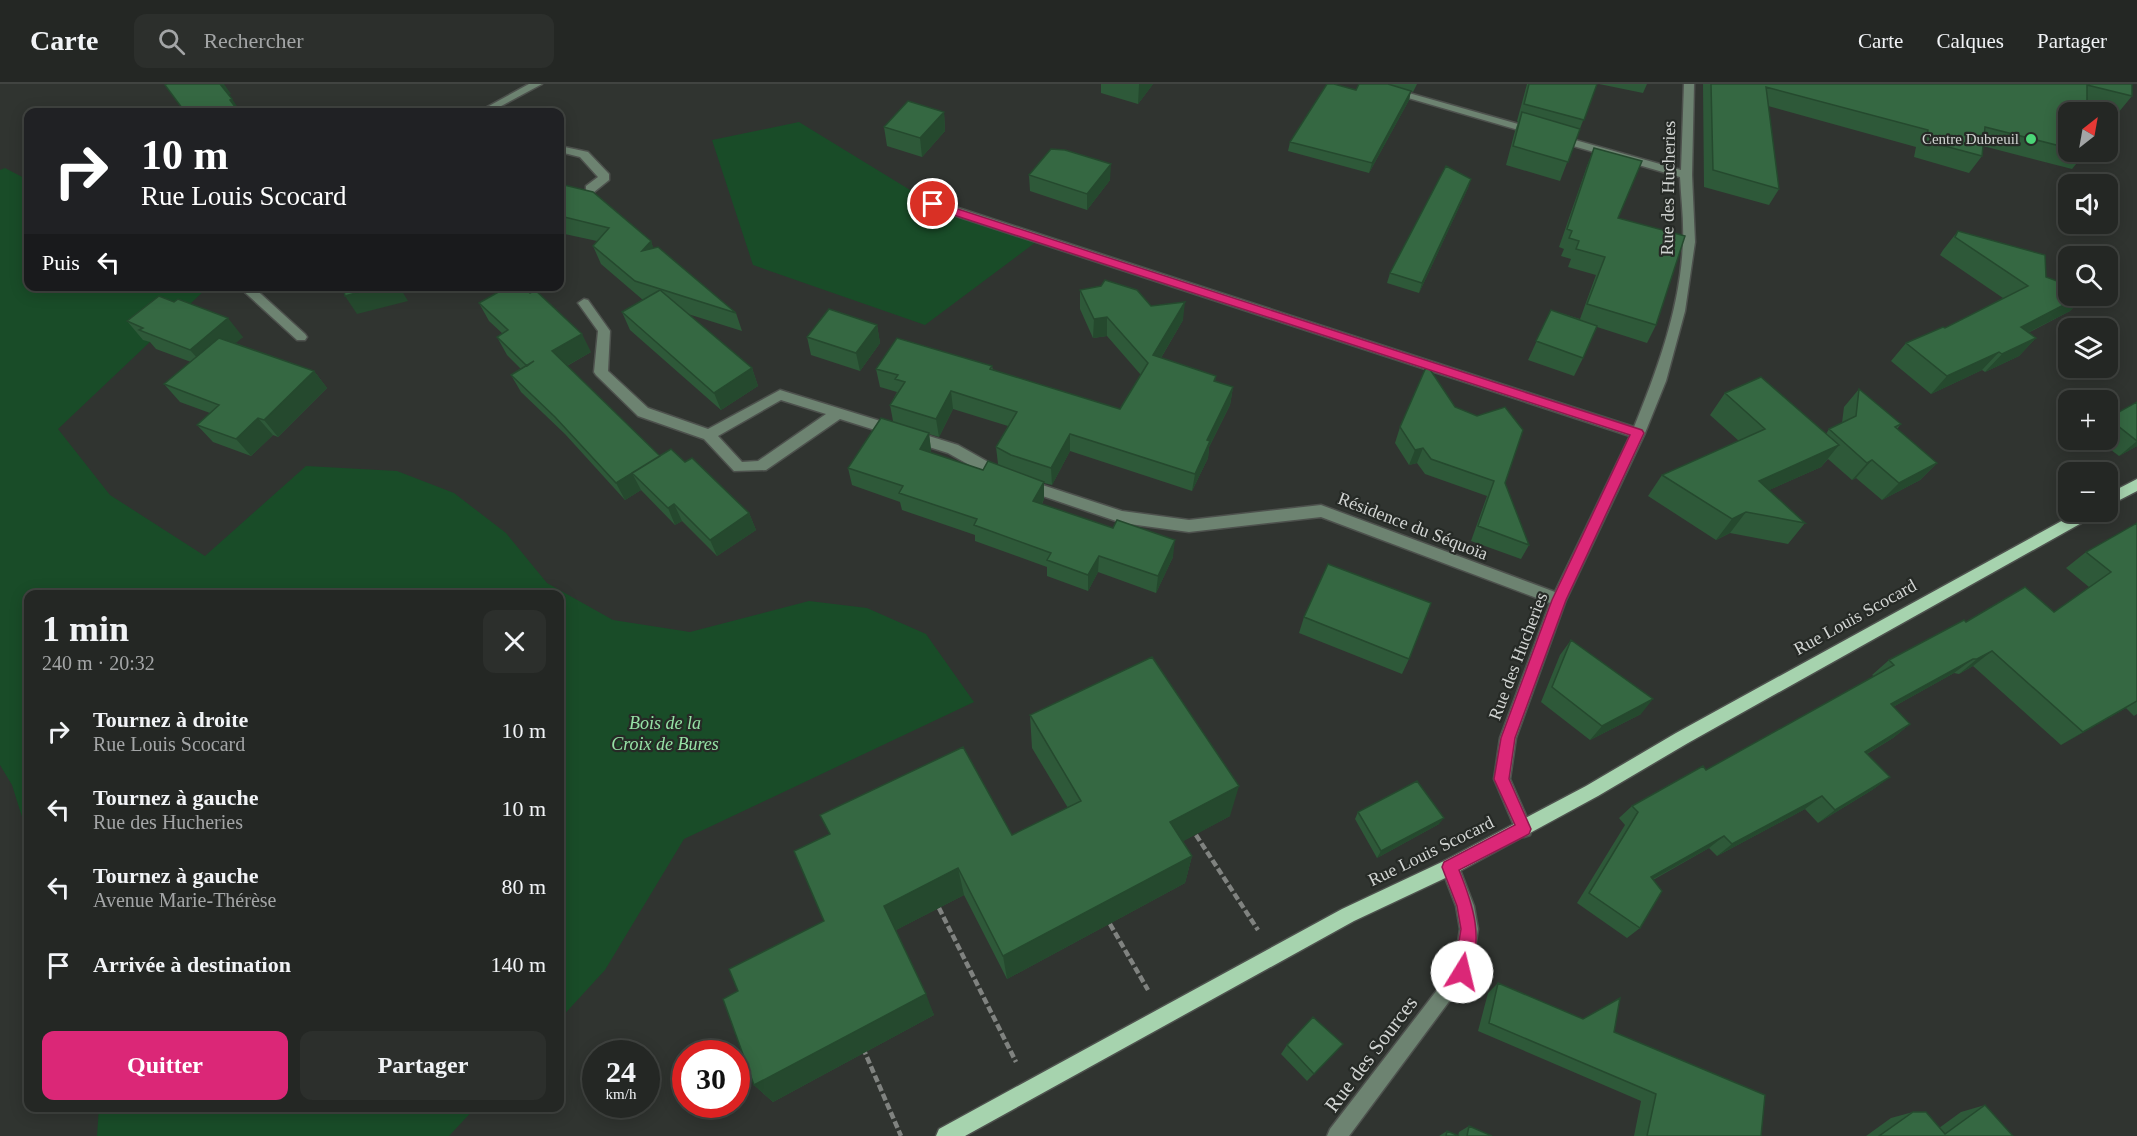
<!DOCTYPE html>
<html lang="fr">
<head>
<meta charset="utf-8">
<style>
  :root { --surface:#242724; --page:#2c2f2c; --text:#f1f3f6; --muted:#a3a5a6; --line:#414441; --accent:#db2777 }
  body { margin:0; font-family:Georgia,serif; background:var(--page); color:var(--text); height:100vh; display:flex; flex-direction:column; font-size:22px; white-space:nowrap }
  * { box-sizing:border-box; margin:0 }
  p { font-size:20px; color:var(--muted) }
  .icon { flex:none; width:33px; height:33px; fill:none; stroke:currentColor; stroke-width:2; stroke-linecap:round; stroke-linejoin:round }
  .map { position:relative; flex:1; overflow:hidden }
  .sheet { position:absolute; left:24px; top:506px; width:540px; height:522px; display:flex; flex-direction:column; background:var(--surface); border-radius:12px; box-shadow:0 3px 15px #0003,0 0 0 2px var(--line) }
  .sheet>* { flex:none }
  .top-card { position:absolute; left:24px; top:24px; width:540px; height:183px; border-radius:12px; box-shadow:0 3px 15px #0003,0 0 0 2px var(--line); background:#202124; color:#fff; overflow:hidden }
  .needle { width:39px; rotate:31deg }
  .fabs { position:absolute; left:2058px; top:18px; display:grid; gap:12px }
  .fabs a { display:grid; place-items:center; width:60px; height:60px; border-radius:12px; background:var(--surface); box-shadow:0 3px 15px #0003,0 0 0 2px var(--line); font-size:30px }
  .speed { position:absolute; left:582px; top:956px; display:flex; gap:12px; font-size:30px; font-weight:700; text-align:center }
  .speed>* { display:grid; place-content:center; width:78px; height:78px; border-radius:50%; background:var(--surface); box-shadow:0 3px 15px #0003,0 0 0 2px var(--line); line-height:1 }
  .speed small { font-size:15px; font-weight:400 }
  .speed .limit { border:9px solid #d22; background:#fff; color:#111 }
  .pin { position:absolute; display:grid; place-items:center; width:51px; height:51px; color:#fff; margin:-26px; border:3px solid #fff; border-radius:50%; box-shadow:0 2px 6px #0007 }
  .me { position:absolute; width:66px; margin:-33px; rotate:9deg; stroke-linejoin:round; filter:drop-shadow(0 0 4px #0008) }
  .turn { display:flex; align-items:center; gap:21px; height:126px; padding:0 18px; font-size:27px }
  .turn .icon { width:78px; height:78px; stroke-width:2.5 }
  .turn b { display:block; font-size:42px; line-height:51px }
  .then { display:flex; align-items:center; height:57px; padding:0 18px; background:#0003; gap:12px; font-size:22px }
  .round { display:grid; place-items:center; flex:none; width:63px; height:63px; border-radius:12px; background:var(--page) }
  .overview { display:flex; align-items:center; justify-content:space-between; height:102px; padding:0 18px }
  h1 { font-size:36px; font-weight:800; line-height:45px }
  .primary-button { display:flex; gap:12px; margin-top:auto; padding:12px 18px }
  .primary-button a { flex:1; height:69px; border-radius:12px; background:var(--accent); color:#fff; font-size:24px; font-weight:800; line-height:69px; text-align:center }
  .primary-button a+a { background:var(--page); color:var(--text) }
  ul { padding:0; list-style:none }
  li { display:flex; align-items:center; gap:18px; height:78px; padding:0 18px }
  li div { flex:1 }
  li b { display:block; font-size:22px }
  li em { font-style:normal }
  header { display:flex; align-items:center; gap:36px; box-sizing:border-box; height:84px; padding:0 30px; background:var(--surface); border-bottom:2px solid var(--line) }
  header strong { font-size:28px }
  nav { display:flex; gap:33px; margin-inline-start:auto; font-size:21px }
  .search { width:420px; height:54px; background:var(--page); display:flex; align-items:center; gap:15px; box-sizing:border-box; padding:0 21px; border-radius:12px; color:var(--muted); font-size:22px }
  .map>svg:first-child { display:block }
  .green { fill:#194c28 }
  .lines { fill:none; stroke-linecap:round; stroke-linejoin:round }
  .minor-casing { stroke:#4d514d; stroke-width:3 }
  .major-casing { stroke:#4d514d; stroke-width:3 }
  .path { stroke:#808380; stroke-width:4.5; stroke-dasharray:7 3; stroke-linecap:butt }
  .minor { fill:#6d8371; fill-rule:evenodd }
  .major { fill:#a6d3ae; fill-rule:evenodd }
  .wall { fill:#2e5939; fill-rule:evenodd }
  .shaded-wall { fill:#25492e }
  .building { fill:#356842; stroke:#25492e; stroke-width:1.5 }
  .route { fill:#db2777; stroke:#8e194d; stroke-width:1.5 }
  .poi-dot { fill:#4bd677; stroke:#262a26; stroke-width:2 }
  .labels { text-anchor:middle; stroke-width:4.5; stroke-linejoin:round; paint-order:stroke }
  .far-poi-label { font-size:15px; fill:#d2d5d3; stroke:#262a26; text-anchor:end }
  .street-label { font-size:18px; fill:#d2d5d3; stroke:#262a26 }
  .park-label { font-size:18px; font-style:italic; fill:#96e2a6; stroke:#262a26 }
  .near-street-label { font-size:21px; fill:#d2d5d3; stroke:#262a26 }
</style>
</head>
<body>
<header>
<strong>Carte</strong>
<div class="search"><svg class="icon" aria-label="search" viewBox="0 0 24 24"><circle cx="10" cy="10" r="6"/><path d="M15 15l6 6"/></svg>Rechercher</div>
<nav><a>Carte</a><a>Calques</a><a>Partager</a></nav>
</header>
<div class="map">
<svg width="2137" height="1052" viewBox="0 0 2137 1052">
  <rect width="100%" height="100%" fill="#303430"/>
  <path class="green" d="M799,38L933,120L1040,155L925,241L753,181L712,56Z
    M5,84L28,96V202L208,203L58,345L110,411L205,472L306,382L397,387L454,409L506,449L547,499L613,536L690,548L809,517L867,524L926,550L974,618L684,755L605,886L560,935V510H28V752L12,701L0,681V86Z
    M99,1023H476L449,1052H97Z"/>
  <g class="lines">
    <defs>
      <path id="minor" d="M529,0H542L490,28H478Z
        M1360,0H1377L1681,86L1684,0H1694L1692,91L1695,158L1685,227L1666,297L1645,349L1566,516L1516,654L1510,695L1532,745L1530,751L1524,753L1518,751L1494,695L1500,654L1550,519L1321,433L1189,448L1122,439L1022,405L1020,401L1027,396L1122,427L1189,436L1321,421L1555,508L1630,352L929,123L927,120L933,116L937,117L1634,343C1658,284 1681,221 1683,157C1684,136 1681,114 1680,93Z
        M560,62L588,68L609,90V96L594,108H586V102L598,93L580,73L560,68Z
        M238,202H252L305,250L307,253L305,256H297Z
        M584,215L588,216L610,247L608,287L648,324L708,345L780,306L958,361L1006,388L1008,392L1001,397L996,396L948,369L840,335L766,386L734,387L704,355L638,332L596,291L594,288L598,247L578,219ZM781,316L826,330L758,377L742,378L718,352Z
        M1450,775L1456,777L1459,783L1474,822L1478,845L1471,888L1349,1052H1327L1330,1045L1454,884L1460,845L1456,822L1441,783L1444,777Z"/>
      <path id="major" d="M2137,395V407L2108,422V410Z
        M2078,428H2096L2094,432L1688,659L1598,712L1456,789L1354,837L965,1052H936L939,1045L1342,825L1444,777L1586,702L1676,649Z"/>
    </defs>
    <use href="#minor" class="minor-casing"/>
    <use href="#major" class="major-casing"/>
    <path class="path" d="M1196,751L1258,846
      M939,824L1016,978
      M1110,840L1148,906
      M863,964L901,1052"/>
    <use href="#minor" class="minor"/>
    <use href="#major" class="major"/>
  </g>
  <path class="wall" d="M1101,0H1153L1138,20L1101,9Z
    M1359,0H1417L1413,8L1411,7L1409,16L1369,89L1288,67L1290,58L1356,6Z
    M1527,0H1597L1560,97L1506,81L1515,47L1518,38L1517,37Z
    M1599,0H1647L1643,9Z
    M1703,0H2132V12L2118,29L2087,21L2068,28V68H2086L2072,85L1983,62L1982,72L1969,89L1914,73L1916,63L1768,22L1779,105L1769,121L1704,103Z
    M944,28L945,47L922,73L887,62L884,43Z
    M1594,64L1618,134L1656,241L1647,259L1597,243L1583,274L1574,292L1528,276L1551,226L1580,235L1596,191L1568,183L1571,175L1561,172L1564,165L1559,163L1587,82Z
    M1029,91L1110,96L1087,126L1030,107Z
    M1471,95L1468,104L1419,209L1387,199L1390,189Z
    M560,100L651,157L653,164L736,229L742,247L688,230L752,284L758,302L721,326L630,246L622,228L643,216L601,180L593,162L597,157L560,149Z
    M1958,147L2046,193L2068,212H2084L2070,227L2028,249L2036,254L2019,272L1985,288L1982,286L1931,310L1891,277L1906,259L1945,244L2003,214L1940,171L1943,166Z
    M1080,206L1151,222L1183,236L1161,274L1216,292L1215,297L1233,303L1230,321L1209,363L1208,374L1192,407L1070,367L1052,401L1044,399V415L1042,420L1173,473L1156,509L1098,488L1088,507L1047,492V483L975,457V451L902,426L900,418L852,401L848,384L893,337L890,321L897,308L880,303L876,285L992,282L993,286L1120,325L1141,291L1107,252L1093,254L1080,225ZM953,325L1008,342L996,363L998,380L983,386L930,369L931,366L929,350L939,353Z
    M479,219L591,268L567,282L660,372L685,378L749,429L756,446L717,472L682,437L675,441L641,406L625,416L565,350L521,308L511,291L521,285L507,271L497,253L503,250L489,237Z
    M127,237L243,253L235,259L314,287L327,304L278,353L273,351L251,372L213,358L197,341L210,329L180,318L164,300L191,278L156,265L150,258L143,256Z
    M877,241L880,259L860,287L811,271L807,253Z
    M1859,305L1901,340L1897,345L1937,379L1920,396L1882,416L1856,394L1852,396L1828,375L1821,383L1769,406L1805,439L1788,460L1730,449L1716,456L1648,412L1662,391L1739,357L1710,331L1725,309L1826,350L1829,345L1842,339L1844,323Z
    M2137,318V362L2119,372L2098,356H2108V334Z
    M1400,343L1505,399L1529,461L1521,475L1471,457L1487,412L1425,390L1417,379L1409,381L1395,359Z
    M2137,439V630L2134,632L2126,624L2061,661L1973,582L1959,590L1954,589L1893,623L1910,640L1893,654L1867,670L1890,693L1872,706L1818,739L1805,725L1717,772L1709,764L1653,796L1640,844L1627,854L1577,819L1625,741L1619,734L1632,722L1706,686L1874,592L1872,591L1889,576L1966,538L2054,528L2089,503L2066,484L2086,468Z
    M1304,533L1409,575L1402,590L1299,549Z
    M1571,556L1641,630L1590,656L1541,618L1560,571Z
    M1030,631L1230,732L1183,757L1192,772L1185,799L1007,895L964,811L896,846L934,931L773,1018L754,1001L738,907L824,837L1012,751L1068,724L1032,664Z
    M1358,728L1439,740L1377,774L1355,735Z
    M1498,899L1614,948L1761,1052H1634L1641,1017L1478,947L1488,909Z
    M1287,961L1335,968L1307,997L1281,970Z
    M1985,1021L2013,1052H1866L1891,1034L1913,1028L1939,1044L1961,1028Z
    M1469,1042L1492,1052H1439L1447,1047L1458,1052L1459,1048Z"/>
  <path class="shaded-wall" d="M220,0H224L231,10L227,11Z
    M1139,0H1153L1138,20L1139,1Z
    M1411,7L1409,16L1369,89L1372,79Z
    M232,15L241,28H225L230,16Z
    M944,28L945,47L922,73L920,54Z
    M1111,80L1110,96L1087,126V110Z
    M1471,95L1468,104L1419,209L1422,199Z
    M651,157L657,175L642,167Z
    M381,202H399L408,217L357,230L345,212Z
    M2081,212H2084L2070,227L2004,261L2021,243Z
    M1185,218L1183,236L1152,289L1153,271Z
    M1107,233V252L1093,254L1094,235Z
    M228,234L243,253L206,284L190,266Z
    M877,241L880,259L860,287L856,269Z
    M582,250L591,268L561,285L552,267Z
    M2036,254L2019,272L1985,288L2002,270Z
    M1999,268L1982,286L1931,310L1947,292Z
    M752,284L758,302L721,326L714,309Z
    M314,287L327,304L278,353L264,336Z
    M1233,303L1230,321L1209,363L1208,374L1192,407L1195,390L1207,356Z
    M951,307L953,325L939,353L936,335Z
    M258,334L273,351L251,372L236,355Z
    M929,349L931,366L923,383L920,365Z
    M1070,350V367L1052,401L1051,384Z
    M2137,357V362L2119,372Z
    M1839,361L1821,383L1742,418L1759,397Z
    M1423,364L1417,379L1409,381L1415,366Z
    M660,372L632,389L641,406L625,416L616,399Z
    M1872,376L1856,394L1852,396L1867,379Z
    M1937,379L1920,396L1882,416L1899,399Z
    M1044,398V415L1034,434L1033,417Z
    M674,420L682,437L675,441L668,424Z
    M1746,428L1730,449L1716,456L1732,435Z
    M749,429L756,446L717,472L710,456Z
    M1175,456L1173,473L1156,509L1158,492Z
    M1099,472L1098,488L1088,507V491Z
    M1992,567L1973,582L1959,590L1977,575Z
    M1973,575L1954,589L1873,634L1891,620Z
    M1653,615L1641,630L1590,656L1602,642Z
    M2137,617L2126,624L2061,661L2083,648Z
    M1910,640L1893,654L1848,681L1865,668Z
    M1890,693L1872,706L1818,739L1835,726Z
    M1239,702L1230,732L1165,767L1170,738Z
    M1822,712L1805,725L1717,772L1732,760Z
    M1444,734L1439,740L1377,774L1381,767Z
    M1724,752L1709,764L1637,804L1651,793Z
    M1192,772L1185,799L1007,895L1003,872Z
    M958,784L964,811L894,847L884,822Z
    M926,910L934,931L773,1018L754,1001Z"/>
  <path class="building" d="M167,0H220L232,15L230,16L236,24L225,28H185L165,1Z
    M1327,0H1334L1356,6L1359,0H1388L1411,7L1372,79L1290,58Z
    M1529,0H1597L1584,36L1524,20Z
    M1711,0H2132V12L2087,1V28H2068V64L1985,43L1982,72L1926,57L1928,46L1766,3L1779,105L1713,86Z
    M908,17L944,28L920,54L884,43Z
    M1522,28L1580,45L1568,78L1513,62Z
    M1594,64L1642,77L1618,134L1685,152L1656,241L1587,220L1605,173L1576,165L1579,157L1569,154L1572,147L1567,145Z
    M1051,65L1065,66L1111,80L1087,110L1029,91Z
    M1446,82L1471,95L1422,199L1390,189Z
    M560,100L593,108L651,157L642,167L658,163L736,229L635,197L593,162L609,144L560,132Z
    M1958,147L2045,171L2046,193L2068,201V212H2081L2021,243L2036,254L2002,270L1999,268L1947,292L1906,259L1943,243L1945,244L2028,202L1955,153Z
    M1105,196L1137,206L1151,222L1185,218L1153,271L1216,292L1214,297L1233,303L1207,356L1210,357L1195,390L1070,350L1051,384L1011,371L996,363L1017,328L951,307L936,335L890,321L905,298L895,295L898,291L876,285L897,254L992,282L990,285L1120,325L1148,279L1107,233L1094,235L1080,206L1101,202Z
    M343,202H381L345,212Z
    M509,202H522L530,209L535,206L582,250L552,267L660,372L616,399L555,333L511,291L534,277L527,282L497,253L508,246L479,219Z
    M660,206L752,284L714,309L622,228Z
    M159,212L174,218L178,215L228,234L190,266L139,246L143,244L127,237Z
    M829,225L877,241L856,269L807,253Z
    M1551,226L1597,242L1583,274L1536,257Z
    M219,254L314,287L264,336L258,334L236,355L197,341L219,321L164,300Z
    M1427,281L1455,323L1477,332L1505,323L1523,346L1505,399L1529,461L1478,442L1494,397L1431,375L1423,364L1415,366L1400,343Z
    M1761,293L1839,361L1759,397L1805,439L1746,428L1732,435L1662,391L1765,345L1725,309Z
    M1859,305L1901,340L1895,343L1937,379L1899,399L1872,376L1867,379L1829,345L1856,332Z
    M2137,318V357L2108,334Z
    M881,334L929,349L920,365L983,386L988,377L1044,398L1033,417L1113,444L1117,436L1175,456L1158,492L1099,472L1088,491L1047,476L1051,469L974,441L977,435L899,409L903,402L848,384Z
    M671,365L685,378L692,374L749,429L710,456L674,420L668,424L632,389Z
    M2137,439V617L2083,648L1992,567L1977,575H1973L1891,620L1910,640L1865,668L1890,693L1835,726L1822,712L1732,760L1724,752L1651,793L1662,807L1640,844L1589,809L1638,728L1632,722L1703,682L1706,686L1894,581L1889,576L1964,536L1966,538L2025,503L2054,528L2111,488L2086,468Z
    M1328,480L1431,519L1409,575L1304,533Z
    M1571,556L1653,615L1602,642L1552,603Z
    M1152,573L1239,702L1170,738L1192,772L1003,872L958,784L884,822L926,910L754,1001L723,915L738,907L729,885L824,837L794,767L830,750L820,731L963,663L1012,751L1081,717L1030,631Z
    M1417,697L1444,734L1381,767L1358,728Z
    M1498,899L1583,935L1620,914L1614,948L1765,1011L1761,1052H1647L1656,1010L1489,939Z
    M1313,933L1343,960L1314,990L1287,961Z
    M1985,1021L2013,1052H1879L1913,1028H1926L1945,1050Z
    M1469,1042L1492,1052H1467Z
    M1447,1047L1459,1052H1446Z"/>
  <path class="route" d="M933,117L1642,346L1644,349L1566,516L1515,654L1509,695L1531,745L1529,750L1459,786C1474,823 1484,855 1468,894L1462,896L1456,894L1454,888L1461,845L1457,822L1442,783L1444,778L1515,741L1494,695L1501,654L1552,516L1630,351L929,123L928,120Z"/>
  <circle class="poi-dot" cx="2031" cy="55" r="6"/>
  <g class="labels">
    <g class="far-poi-label">
      <text x="2019" y="60">Centre Dubreuil</text>
    </g>
    <g class="street-label">
      <text transform="translate(1668 104) rotate(-89)" y="6">Rue des Hucheries</text>
      <text transform="translate(1413 442) rotate(21)" y="6">Résidence du Séquoïa</text>
      <text transform="translate(1855 533) rotate(-29)" y="6">Rue Louis Scocard</text>
      <text transform="translate(1518 572) rotate(-69)" y="6">Rue des Hucheries</text>
      <text transform="translate(1431 767) rotate(-26)" y="6">Rue Louis Scocard</text>
    </g>
    <g class="park-label">
      <text x="665" y="645">Bois de la<tspan x="665" dy="21">Croix de Bures</tspan></text>
    </g>
    <g class="near-street-label">
      <text transform="translate(1371 970) rotate(-53)" y="7">Rue des Sources</text>
    </g>
  </g>
</svg>
<div class="fabs">
<a><svg class="needle" viewBox="-14 -14 28 28"><path d="M0-13l5 13h-10z" fill="#e53935"/><path d="M0 13l5-13h-10z" fill="#a3a5a6"/></svg></a>
<a><svg class="icon" aria-label="sound" viewBox="0 0 24 24"><path d="M4 9h4l5-4v14l-5-4H4zM17 9q2 3 0 6"/></svg></a>
<a><svg class="icon" aria-label="search" viewBox="0 0 24 24"><circle cx="10" cy="10" r="6"/><path d="M15 15l6 6"/></svg></a>
<a><svg class="icon" aria-label="layers" viewBox="0 0 24 24"><path d="M12 4l9 5-9 5-9-5zM3 14l9 5 9-5"/></svg></a>
<a>+</a>
<a>−</a>
</div>
<div class="speed"><div>24<small>km/h</small></div><div class="limit">30</div></div>
<div class="pin" style="left:933px;top:120px;background:#d93025"><svg class="icon" aria-label="arrive" viewBox="0 0 24 24"><path d="M6 21V4h12l-3 4 3 4H6"/></svg></div>
<svg class="me" style="left:1462px;top:888px" viewBox="-20 -20 40 40"><circle r="19" fill="#fff"/><path d="M0-13L10 11 0 6-10 11z" fill="#db2777"/></svg>
<div class="top-card">
<div class="turn"><svg class="icon" aria-label="right" viewBox="0 0 24 24"><path d="M7 20v-9h11M14 6l5 5-5 5"/></svg><div><b>10 m</b>Rue Louis Scocard</div></div>
<div class="then">Puis<svg class="icon" aria-label="left" viewBox="0 0 24 24"><path d="M17 20v-9H6M10 6l-5 5 5 5"/></svg></div>
</div>
<section class="sheet">
<div class="overview"><div><h1>1 min</h1><p>240 m · 20:32</p></div><a class="round"><svg class="icon" aria-label="close" viewBox="0 0 24 24"><path d="M6 6l12 12M18 6L6 18"/></svg></a></div>
<ul>
<li><svg class="icon" aria-label="right" viewBox="0 0 24 24"><path d="M7 20v-9h11M14 6l5 5-5 5"/></svg><div><b>Tournez à droite</b><p>Rue Louis Scocard</p></div><em>10 m</em></li>
<li><svg class="icon" aria-label="left" viewBox="0 0 24 24"><path d="M17 20v-9H6M10 6l-5 5 5 5"/></svg><div><b>Tournez à gauche</b><p>Rue des Hucheries</p></div><em>10 m</em></li>
<li><svg class="icon" aria-label="left" viewBox="0 0 24 24"><path d="M17 20v-9H6M10 6l-5 5 5 5"/></svg><div><b>Tournez à gauche</b><p>Avenue Marie-Thérèse</p></div><em>80 m</em></li>
<li><svg class="icon" aria-label="arrive" viewBox="0 0 24 24"><path d="M6 21V4h12l-3 4 3 4H6"/></svg><div><b>Arrivée à destination</b></div><em>140 m</em></li>
</ul>
<div class="primary-button"><a>Quitter</a><a>Partager</a></div>
</section>
</div>
</body>
</html>
